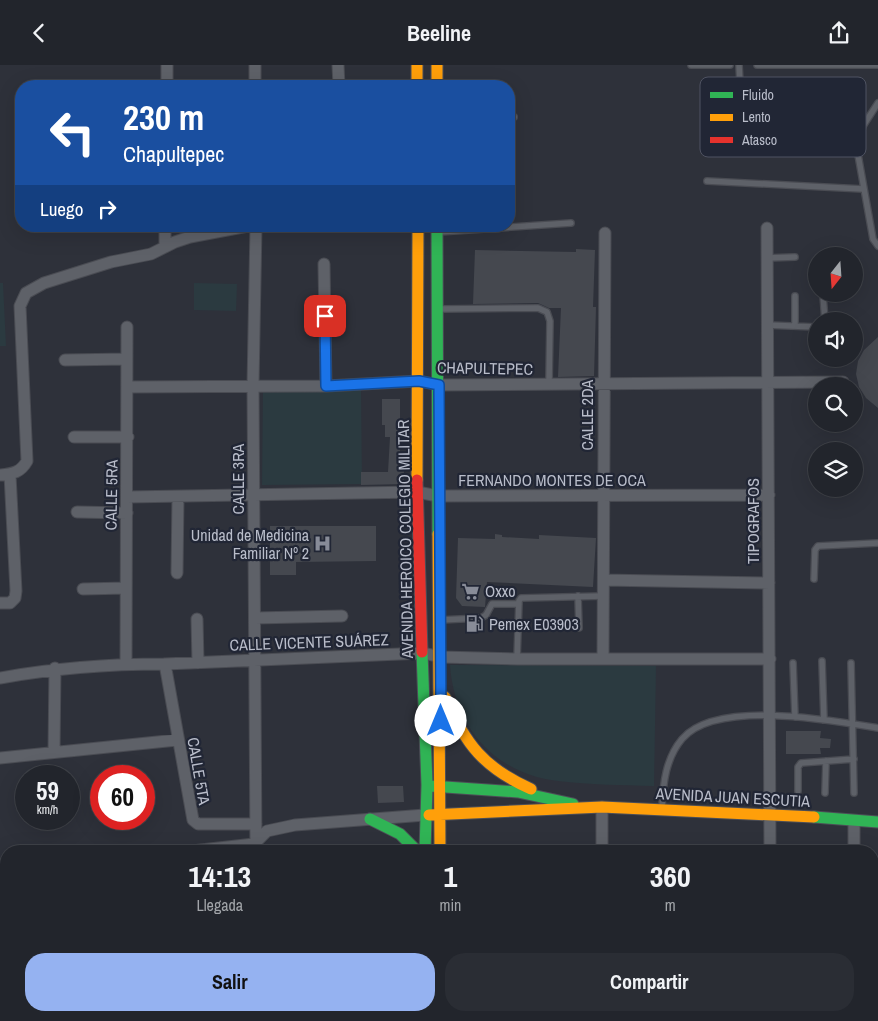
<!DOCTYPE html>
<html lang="es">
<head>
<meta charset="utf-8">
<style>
  :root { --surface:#22252c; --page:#2a2d34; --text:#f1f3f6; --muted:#a2a5a9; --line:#3f4248; --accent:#95b2f1 }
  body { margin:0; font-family:"Archivo Narrow",sans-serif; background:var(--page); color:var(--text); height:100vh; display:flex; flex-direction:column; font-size:19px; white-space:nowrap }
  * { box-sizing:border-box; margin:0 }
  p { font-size:16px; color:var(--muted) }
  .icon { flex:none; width:28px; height:28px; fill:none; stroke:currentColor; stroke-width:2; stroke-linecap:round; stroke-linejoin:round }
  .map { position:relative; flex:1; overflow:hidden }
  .sheet { position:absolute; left:0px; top:780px; width:879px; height:176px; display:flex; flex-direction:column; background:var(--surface); border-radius:20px 20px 0 0; box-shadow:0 5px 20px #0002,0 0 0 1px var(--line) }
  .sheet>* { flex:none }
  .banner { position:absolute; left:15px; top:15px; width:500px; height:152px; border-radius:20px; box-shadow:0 5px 20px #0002,0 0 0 1px var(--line); background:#1a4fa0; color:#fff; overflow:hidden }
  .needle { width:32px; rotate:197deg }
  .controls { position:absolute; left:808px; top:182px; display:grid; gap:10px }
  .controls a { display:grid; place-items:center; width:55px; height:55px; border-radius:50%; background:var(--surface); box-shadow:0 5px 20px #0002,0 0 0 1px var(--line); font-size:25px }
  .speed { position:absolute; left:15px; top:700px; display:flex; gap:10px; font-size:25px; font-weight:700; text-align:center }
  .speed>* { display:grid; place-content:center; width:65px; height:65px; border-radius:50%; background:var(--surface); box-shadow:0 5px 20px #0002,0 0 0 1px var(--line); line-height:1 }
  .speed small { font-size:12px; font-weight:400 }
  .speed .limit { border:8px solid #d22; background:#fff; color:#111 }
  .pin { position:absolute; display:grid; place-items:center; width:42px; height:42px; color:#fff; margin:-21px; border-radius:10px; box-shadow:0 2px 8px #0006 }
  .me { position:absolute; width:55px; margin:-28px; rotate:0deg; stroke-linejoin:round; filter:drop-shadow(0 0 4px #0008) }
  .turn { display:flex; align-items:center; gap:18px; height:105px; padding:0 25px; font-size:22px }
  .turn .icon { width:65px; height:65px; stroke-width:2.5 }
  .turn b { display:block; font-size:35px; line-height:42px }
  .then { display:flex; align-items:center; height:48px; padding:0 25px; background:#0003; gap:10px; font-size:19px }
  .eta { display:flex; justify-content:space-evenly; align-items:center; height:85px; text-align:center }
  .eta b { font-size:30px; font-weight:800; line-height:35px }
  .action { display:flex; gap:10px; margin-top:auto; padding:10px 25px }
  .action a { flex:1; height:58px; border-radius:20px; background:var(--accent); color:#111; font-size:20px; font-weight:800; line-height:58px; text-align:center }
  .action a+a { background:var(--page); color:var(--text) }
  header { display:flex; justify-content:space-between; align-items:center; height:65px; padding:0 25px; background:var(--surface); font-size:22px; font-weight:800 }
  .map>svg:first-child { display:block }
  .green { fill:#2b3a40 }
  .building { fill:#45484f }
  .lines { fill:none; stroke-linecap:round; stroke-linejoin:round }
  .lane-casing { stroke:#4a4c53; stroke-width:8 }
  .street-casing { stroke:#4a4c53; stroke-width:13 }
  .fast-casing { stroke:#4c4e57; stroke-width:13 }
  .slow-casing { stroke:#4c4e57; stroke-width:13 }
  .jam-casing { stroke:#4c4e57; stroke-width:13 }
  .lane { stroke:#5e6168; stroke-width:5.5 }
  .street { stroke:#5e6168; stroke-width:11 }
  .fast { stroke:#30b455; stroke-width:11 }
  .slow { stroke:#ff9f0a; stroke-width:11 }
  .jam { stroke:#e5322d; stroke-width:11 }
  .route-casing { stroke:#114b97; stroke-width:12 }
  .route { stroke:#1a73e8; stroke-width:9 }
  .labels { text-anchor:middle; stroke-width:4.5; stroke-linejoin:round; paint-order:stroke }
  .street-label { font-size:16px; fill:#b9bdca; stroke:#212635 }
  .poi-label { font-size:16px; fill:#b9bdca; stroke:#212635; text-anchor:start }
  .key { fill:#212635; stroke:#4f5362; stroke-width:1 }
  .key-label { font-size:14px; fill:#b9bdca }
</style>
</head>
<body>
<header><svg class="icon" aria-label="back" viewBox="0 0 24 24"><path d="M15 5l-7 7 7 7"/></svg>Beeline<svg class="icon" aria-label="share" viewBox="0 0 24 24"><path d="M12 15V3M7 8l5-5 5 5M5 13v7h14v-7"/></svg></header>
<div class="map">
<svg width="878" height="956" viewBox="0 0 878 956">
  <rect width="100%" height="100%" fill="#2e313a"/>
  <path class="green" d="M0,218H3L6,281H0Z
    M194,218L237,219L236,246L194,245Z
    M263,322L361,324L362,419L262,420Z
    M450,600L656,601L654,721C622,720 590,720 558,716C495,709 454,662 450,600Z"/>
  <path class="building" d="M576,184L595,185L593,242H596L594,311L558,312L561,243H549L538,238L473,239L475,185L576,187Z
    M878,272V343L866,333L859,322L856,309L858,296L864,285Z
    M382,334H400V397H404V419L361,420V407H388L390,372H385V360H382Z
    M270,461H376V496L296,497V510H270Z
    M495,469L502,470V472L539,474V470L596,473L593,522L487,517L485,542L462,541L456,533L458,473L495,474Z
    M786,666H821L820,673L831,674L830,683H820L821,689H786Z
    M377,721H403L404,737L378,738Z"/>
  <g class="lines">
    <defs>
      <path id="lane" d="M691,0H730
        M739,0L743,72
        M757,0H878
        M878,38L863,61L857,84L873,174L878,181
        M509,52H514
        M707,116L863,124
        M439,167L571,158
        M767,193L795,192
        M823,230L825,256
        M795,231V261
        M440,244L538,243L547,247L550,256L549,319
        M767,260L816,262
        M814,514L815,485L818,481L878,478
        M578,531L579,563
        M440,555L481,553L486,550L492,539H519
        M517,594L519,536L521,533L604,531
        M822,596L824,655
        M793,598L795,652
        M851,598L854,728
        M798,726V702L801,698L854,694
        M825,728L826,696
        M662,742C663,718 666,693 682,674C716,634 831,655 878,663"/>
      <path id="street" d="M255,0V21
        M338,0L339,21
        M167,21V0
        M767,163L770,786
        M165,182V161
        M324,199L326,321
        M65,295L127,294
        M127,322L326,321L419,316L439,320L843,317
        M74,372H128
        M0,410C13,409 21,407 27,396L20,241L26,228L44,218L111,197L151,189L175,177L190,172L248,161
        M127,432L417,427L438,431L769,430
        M77,447L127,448
        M177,508L178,432
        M604,515L769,518
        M83,524L126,523
        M0,538H10L15,533L16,526L10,410
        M255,553L342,551
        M197,554L198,598
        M603,593L605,168
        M126,599L127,262
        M165,599L193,755L198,759H256
        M0,613C55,603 109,599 165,599L423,588L441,592L517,594H770
        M54,687L55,603
        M0,693L177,675
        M602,742V786
        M192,786L254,779L267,766L295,760L425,750
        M256,786L253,320L256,161
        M854,786V756
        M0,807L6,806
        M872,904H878
        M257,950V956
        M603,950L604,956
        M769,950V956
        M852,956V950"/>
      <path id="fast" d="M437,161L438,469
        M422,587L427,720L425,786
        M431,721L518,727L573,739
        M814,752L878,757
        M370,754L400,769L417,786
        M426,956L427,950"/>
      <path id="slow" d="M417,0V21
        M437,0V21
        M417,415L418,161
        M438,469L440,786
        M445,632C465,679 484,703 531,724
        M429,750L602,742L814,752"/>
      <path id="jam" d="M417,415L422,587
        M442,950V956"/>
    </defs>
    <use href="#lane" class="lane-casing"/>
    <use href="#street" class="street-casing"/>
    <use href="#fast" class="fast-casing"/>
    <use href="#slow" class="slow-casing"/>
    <use href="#jam" class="jam-casing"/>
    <use href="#lane" class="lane"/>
    <use href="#street" class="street"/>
    <use href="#fast" class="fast"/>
    <use href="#slow" class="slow"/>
    <use href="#jam" class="jam"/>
  </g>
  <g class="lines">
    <defs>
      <path id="route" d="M325,251L326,321L419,316L439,320L441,656"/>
    </defs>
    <use href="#route" class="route-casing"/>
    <use href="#route" class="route"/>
  </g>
  <defs>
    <symbol id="hospital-bare" viewBox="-9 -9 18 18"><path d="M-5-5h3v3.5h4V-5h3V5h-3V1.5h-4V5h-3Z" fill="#888c98" stroke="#212635" stroke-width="2.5" paint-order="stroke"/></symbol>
    <symbol id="supermarket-bare" viewBox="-9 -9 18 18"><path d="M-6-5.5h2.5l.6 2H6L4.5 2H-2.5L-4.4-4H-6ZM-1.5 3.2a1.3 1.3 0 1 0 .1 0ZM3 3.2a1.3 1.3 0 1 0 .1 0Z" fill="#888c98" stroke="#212635" stroke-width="2.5" paint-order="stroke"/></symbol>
    <symbol id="fuel-bare" viewBox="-9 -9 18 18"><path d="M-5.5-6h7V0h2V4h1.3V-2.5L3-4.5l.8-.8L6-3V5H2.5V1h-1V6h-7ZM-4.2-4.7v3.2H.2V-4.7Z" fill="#888c98" stroke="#212635" stroke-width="2.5" paint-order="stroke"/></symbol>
  </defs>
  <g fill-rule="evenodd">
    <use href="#hospital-bare" x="310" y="466" width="25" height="25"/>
    <use href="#supermarket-bare" x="458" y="514" width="25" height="25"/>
    <use href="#fuel-bare" x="462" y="546" width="25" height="25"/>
  </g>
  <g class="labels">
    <g class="street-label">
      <text transform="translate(485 303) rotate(1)" y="6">CHAPULTEPEC</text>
      <text transform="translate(587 350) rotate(-90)" y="6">CALLE 2DA</text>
      <text transform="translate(238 414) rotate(-90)" y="6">CALLE 3RA</text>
      <text x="552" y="421">FERNANDO MONTES DE OCA</text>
      <text transform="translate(111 430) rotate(-89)" y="6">CALLE 5RA</text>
      <text transform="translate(753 456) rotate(-90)" y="6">TIPOGRAFOS</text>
      <text transform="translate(405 474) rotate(-91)" y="6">AVENIDA HEROICO COLEGIO MILITAR</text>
      <text transform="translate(309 577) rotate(-2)" y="6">CALLE VICENTE SUÁREZ</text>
      <text transform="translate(199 706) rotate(80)" y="6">CALLE 5TA</text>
      <text transform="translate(733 732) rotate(3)" y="6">AVENIDA JUAN ESCUTIA</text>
    </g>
    <g class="poi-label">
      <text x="309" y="476" text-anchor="end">Unidad de Medicina<tspan x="309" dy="18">Familiar Nº 2</tspan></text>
      <text x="485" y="532">Oxxo</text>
      <text x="489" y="565">Pemex E03903</text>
    </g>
  </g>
  <rect x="700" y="12" width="166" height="80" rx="8" class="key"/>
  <rect x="710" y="27" width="23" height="6" fill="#30b455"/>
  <rect x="710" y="49" width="23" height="7" fill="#ff9f0a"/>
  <rect x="710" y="72" width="23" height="6" fill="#e5322d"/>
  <g class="key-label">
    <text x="742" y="35">Fluido</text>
    <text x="742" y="57">Lento</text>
    <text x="742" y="80">Atasco</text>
  </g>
</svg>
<div class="controls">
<a><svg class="needle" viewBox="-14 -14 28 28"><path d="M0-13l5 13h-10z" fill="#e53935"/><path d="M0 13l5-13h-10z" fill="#a2a5a9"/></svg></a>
<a><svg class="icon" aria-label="sound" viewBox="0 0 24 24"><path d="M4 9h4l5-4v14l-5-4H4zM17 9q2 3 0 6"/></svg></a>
<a><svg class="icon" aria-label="search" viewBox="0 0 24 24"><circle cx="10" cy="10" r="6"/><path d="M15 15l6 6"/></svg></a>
<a><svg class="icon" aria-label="layers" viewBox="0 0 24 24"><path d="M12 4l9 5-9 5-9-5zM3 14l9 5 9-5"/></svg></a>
</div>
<div class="speed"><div>59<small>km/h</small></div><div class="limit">60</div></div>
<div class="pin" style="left:325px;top:251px;background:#d93025"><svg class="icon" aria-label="arrive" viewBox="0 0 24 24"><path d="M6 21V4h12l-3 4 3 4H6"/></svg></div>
<svg class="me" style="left:441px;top:656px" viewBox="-20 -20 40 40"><circle r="19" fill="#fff"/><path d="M0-13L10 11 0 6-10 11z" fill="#1a73e8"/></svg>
<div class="banner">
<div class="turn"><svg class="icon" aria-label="left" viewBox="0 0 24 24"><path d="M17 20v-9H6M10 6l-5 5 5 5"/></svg><div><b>230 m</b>Chapultepec</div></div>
<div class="then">Luego<svg class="icon" aria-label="right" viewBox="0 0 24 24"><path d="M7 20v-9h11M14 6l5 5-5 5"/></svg></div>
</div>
<section class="sheet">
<div class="eta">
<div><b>14:13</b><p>Llegada</p></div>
<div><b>1</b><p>min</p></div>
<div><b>360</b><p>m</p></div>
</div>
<div class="action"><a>Salir</a><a>Compartir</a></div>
</section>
</div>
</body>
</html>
